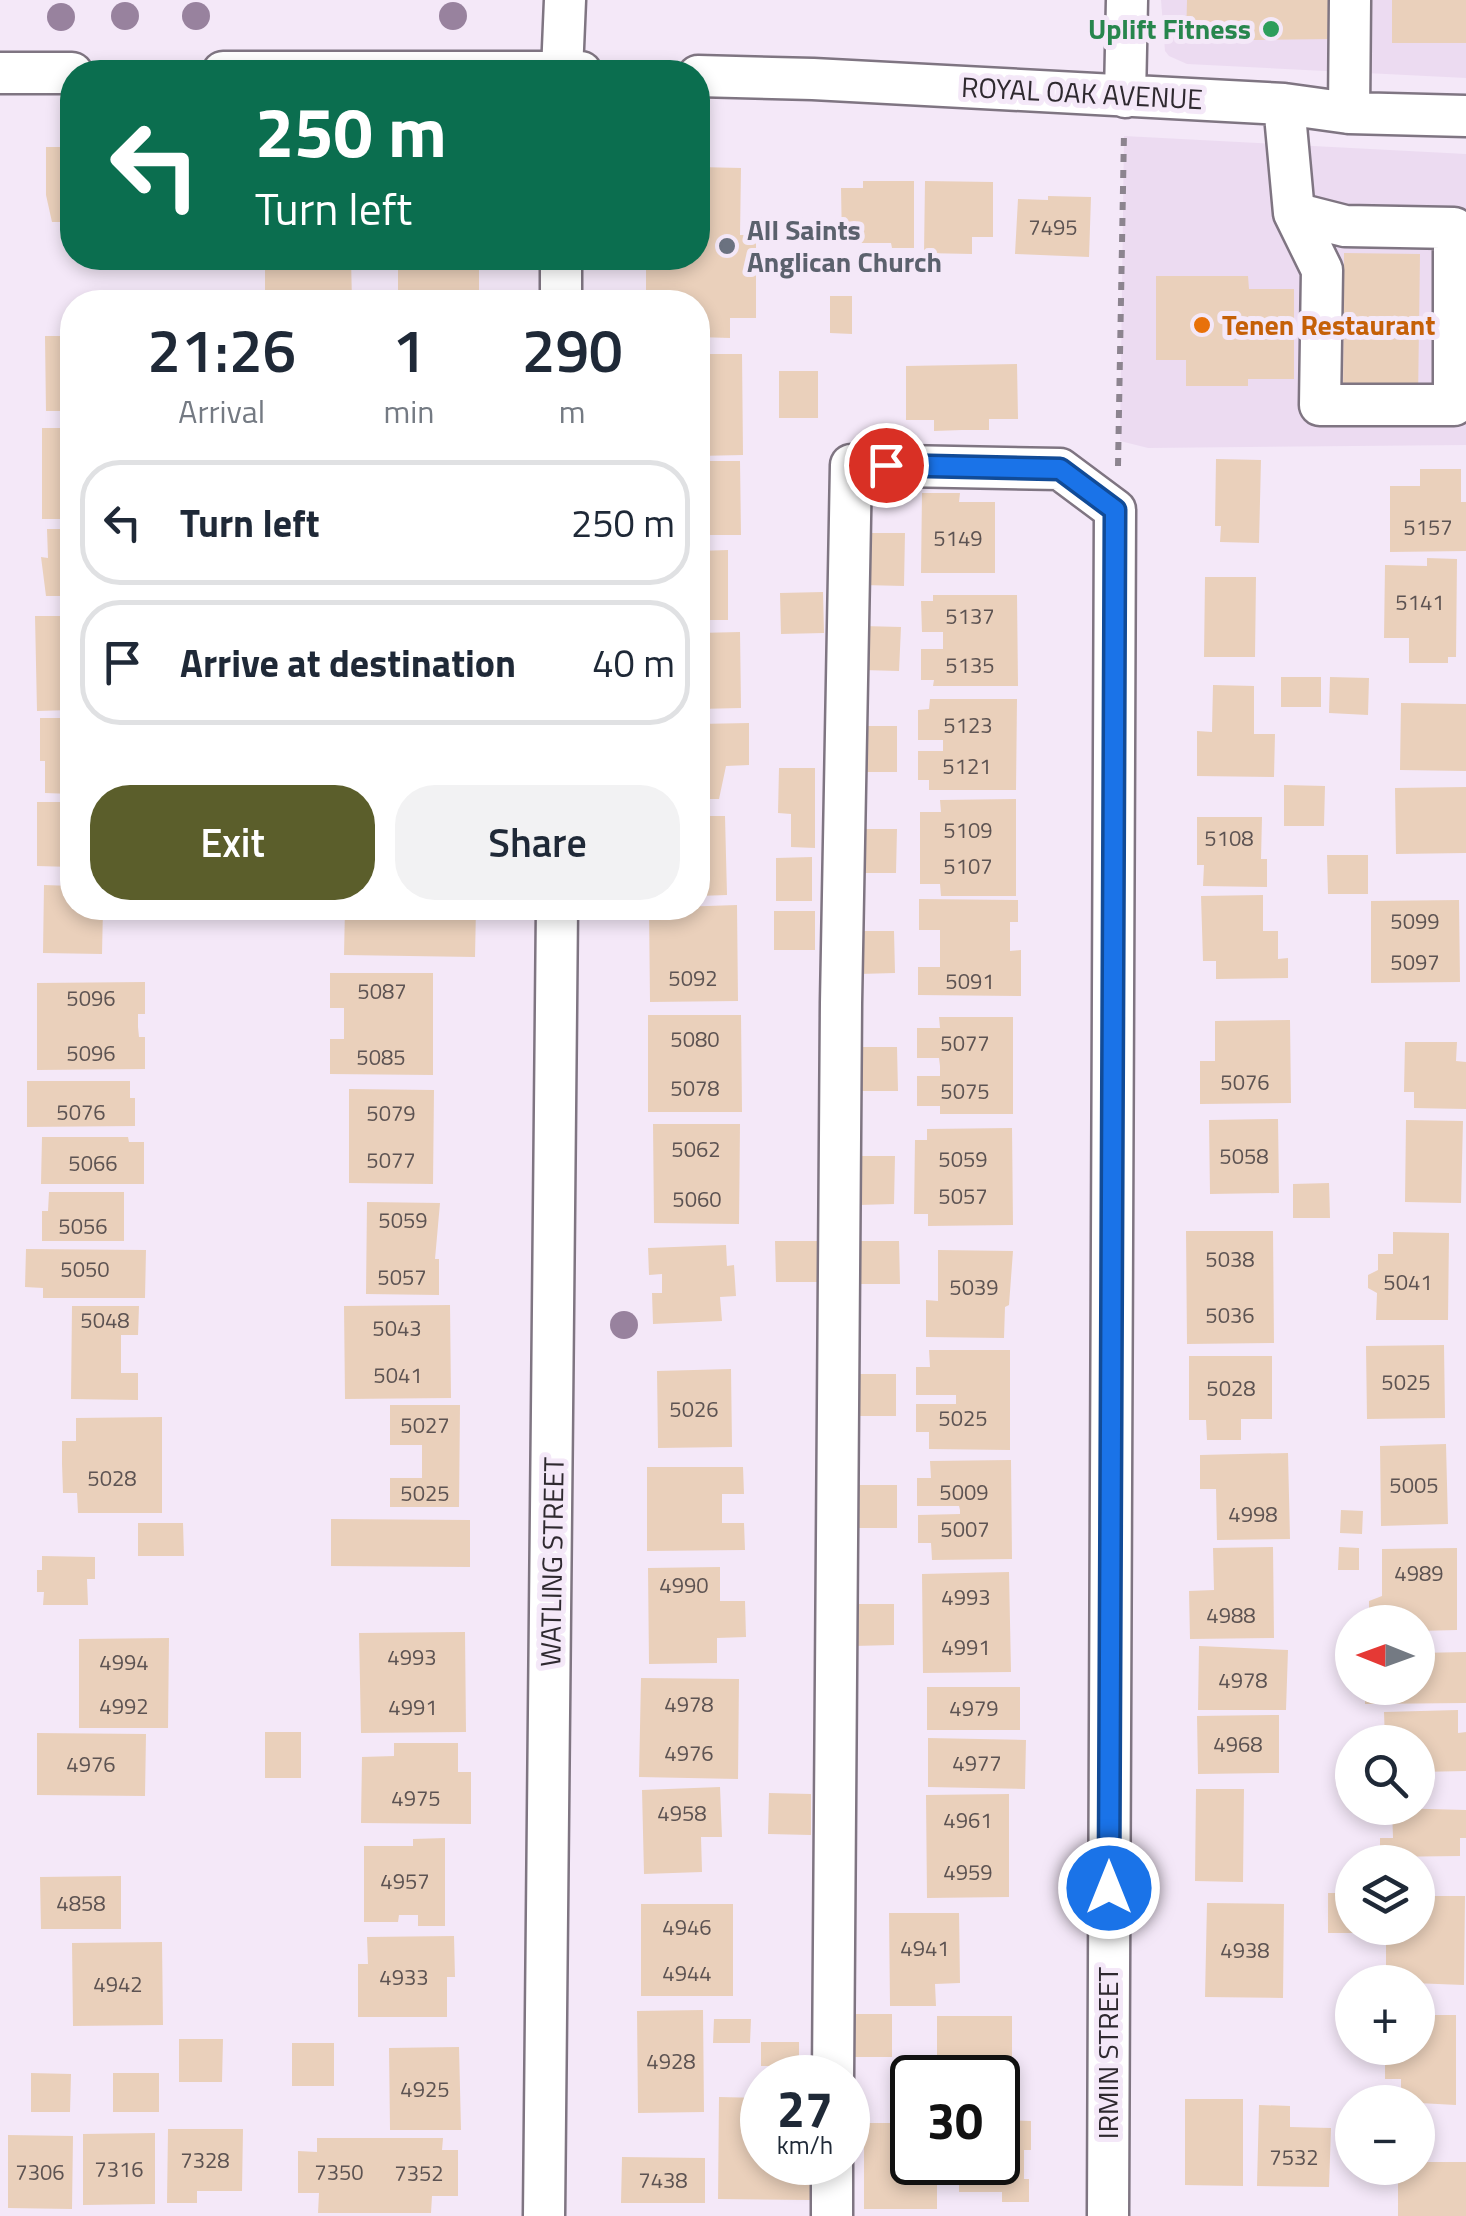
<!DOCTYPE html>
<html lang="en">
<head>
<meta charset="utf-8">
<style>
  :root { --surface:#fff; --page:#f2f2f3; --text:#1f2937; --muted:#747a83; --line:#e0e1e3; --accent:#5b5e2b }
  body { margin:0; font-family:"Titillium Web",sans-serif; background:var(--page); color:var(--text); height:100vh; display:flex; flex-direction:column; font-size:38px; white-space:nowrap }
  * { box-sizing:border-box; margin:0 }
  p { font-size:32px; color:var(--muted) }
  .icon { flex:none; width:55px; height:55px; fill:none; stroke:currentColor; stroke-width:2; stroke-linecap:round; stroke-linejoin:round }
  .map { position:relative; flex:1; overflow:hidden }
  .details { position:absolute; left:60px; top:290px; width:650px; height:630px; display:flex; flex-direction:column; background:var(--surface); border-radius:40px; box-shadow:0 5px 15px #0003 }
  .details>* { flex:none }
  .hud { position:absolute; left:60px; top:60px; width:650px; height:210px; border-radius:40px; box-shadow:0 5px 15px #0003; background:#0b6e4f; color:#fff; overflow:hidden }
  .needle { width:65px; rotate:271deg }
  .buttons { position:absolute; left:1335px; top:1605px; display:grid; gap:20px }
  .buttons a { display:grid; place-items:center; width:100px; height:100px; border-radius:50%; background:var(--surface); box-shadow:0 5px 15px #0003; font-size:50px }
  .speed { position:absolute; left:740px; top:2055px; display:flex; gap:20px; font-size:50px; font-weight:700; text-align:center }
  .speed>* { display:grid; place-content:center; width:130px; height:130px; border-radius:50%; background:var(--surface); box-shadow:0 5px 15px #0003; line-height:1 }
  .speed small { font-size:25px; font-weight:400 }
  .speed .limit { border:5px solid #111; border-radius:15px; background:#fff; color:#111 }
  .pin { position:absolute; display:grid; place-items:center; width:85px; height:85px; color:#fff; margin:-42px; border:5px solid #fff; border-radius:50%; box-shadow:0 2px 10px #0007 }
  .me { position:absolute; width:110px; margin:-55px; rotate:0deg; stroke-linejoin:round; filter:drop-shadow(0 0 8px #0008) }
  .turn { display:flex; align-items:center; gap:35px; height:210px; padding:0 30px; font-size:45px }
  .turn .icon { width:130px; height:130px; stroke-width:2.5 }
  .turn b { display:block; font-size:70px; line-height:85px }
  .eta { display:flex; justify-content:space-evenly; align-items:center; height:170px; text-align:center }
  .eta b { font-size:60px; font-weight:600; line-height:70px }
  .button { display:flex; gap:20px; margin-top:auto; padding:20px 30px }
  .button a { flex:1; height:115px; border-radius:40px; background:var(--accent); color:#fff; font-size:40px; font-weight:600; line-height:115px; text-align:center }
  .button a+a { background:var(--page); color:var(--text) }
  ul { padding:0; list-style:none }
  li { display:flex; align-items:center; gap:30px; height:125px; margin:0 20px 15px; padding:0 10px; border:5px solid var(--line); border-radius:40px }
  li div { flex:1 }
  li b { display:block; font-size:38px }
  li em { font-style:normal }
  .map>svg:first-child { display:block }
  .built { fill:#ecdbf1 }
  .building { fill:#ead0bb }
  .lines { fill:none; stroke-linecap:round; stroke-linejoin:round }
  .minor-casing { stroke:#7f7582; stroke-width:45 }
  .path { stroke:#8c848f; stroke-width:6; stroke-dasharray:8 8; stroke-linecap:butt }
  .minor { stroke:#fff; stroke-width:40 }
  .tree { fill:#98829e }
  .route-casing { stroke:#114b97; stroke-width:25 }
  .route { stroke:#1a73e8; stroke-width:18 }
  .leisure-dot { fill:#2e9e5b; stroke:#f4e8f8; stroke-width:4 }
  .worship-dot { fill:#6b7280; stroke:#f4e8f8; stroke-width:4 }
  .food-dot { fill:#e8710a; stroke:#f4e8f8; stroke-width:4 }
  .labels { text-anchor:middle; stroke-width:10; stroke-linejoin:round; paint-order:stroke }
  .number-label { font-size:22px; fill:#5d5352 }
  .leisure-label { font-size:28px; font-weight:bold; fill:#27864d; stroke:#f4e8f8; text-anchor:end }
  .street-label { font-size:28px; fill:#2e292f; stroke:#f4e8f8 }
  .worship-label { font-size:28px; font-weight:bold; fill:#5b616d; stroke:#f4e8f8; text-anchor:start }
  .food-label { font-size:28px; font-weight:bold; fill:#c56008; stroke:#f4e8f8; text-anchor:start }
</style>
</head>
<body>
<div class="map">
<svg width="1466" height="2216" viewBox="0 0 1466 2216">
  <rect width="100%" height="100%" fill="#f4e8f8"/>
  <path class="built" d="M1161,0H1466V78L1187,64L1169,56L1165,51Z
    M1124,136L1466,154V445L1148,448L1120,441Z"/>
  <path class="building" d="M1187,0H1331L1332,39L1186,41Z
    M1392,0H1466V43H1392Z
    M46,147H72V222H52L46,195Z
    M698,167L741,168L740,235H756V318H730V338L698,337V302H646V261L698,258Z
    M863,181H914V248H892L891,243H842L841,188H863Z
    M925,181L993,182V237H972V254L924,253Z
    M1048,196L1091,197L1089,257L1015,254L1018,199L1048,200Z
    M1344,253L1420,254L1418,399L1343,398Z
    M265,258H351L352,302H265Z
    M398,258H479V302H398Z
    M1156,276H1248L1249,289H1294V379H1248V386H1186V360H1156Z
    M830,296H852V334L830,333Z
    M45,336H72V411H46Z
    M698,354H742L743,455L698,456Z
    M1017,364L1018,419H989V430H962L934,431V420H906V366Z
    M779,371H818V418H779Z
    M42,428H72V519H42Z
    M1216,459L1261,460L1259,543L1220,542L1221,526H1215Z
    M698,461H740L741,535H698Z
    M1420,469H1461V502H1466V551L1390,552V486H1420Z
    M922,493H960L959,502H995V573H921Z
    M47,529H72V596H46L41,557L48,558Z
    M864,533H905L904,586L863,585Z
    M728,550V620H698V551Z
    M1427,558L1457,559L1456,657H1448V663H1409V638H1384L1385,565L1427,566Z
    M1205,577H1256L1255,657H1204Z
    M823,592L824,633L781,634L780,593Z
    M933,595H1017L1018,686H933L934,680H921V649H943V632H922L921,601H933Z
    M35,616H72V710L37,711Z
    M863,626L901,627L899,671L863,670Z
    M740,632L741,708L698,709V633Z
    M1281,677H1321V707H1281Z
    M1330,677L1369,678L1368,715L1329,713Z
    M1213,685L1254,686V734H1275L1274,777L1197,776V731L1212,732Z
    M930,699H1017L1016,790H929V780H918V751H943V740H918V710L929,709Z
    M1401,703L1466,704V771L1400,770Z
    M40,718H72V794L45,793V761H40Z
    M749,723V765L726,766L719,799H698V724Z
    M858,726H897V772H858Z
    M779,768H815V848L791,847V814L778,813Z
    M1284,785L1325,786L1324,826H1284Z
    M1466,787V853L1396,854L1395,788Z
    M1016,799V896H941L940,884H920V812H941L940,800Z
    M37,802H72V867L37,866Z
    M698,816H725L727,895L698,896Z
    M1197,817H1262L1261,859H1267V887L1203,886L1204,865H1197Z
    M859,829H897L896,873H859Z
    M1327,855H1368V894H1328Z
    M812,857V901H776V858Z
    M44,885L72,886V908H103L102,954L43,953Z
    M1263,895V931H1278V959L1288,958V978L1216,979V961H1203L1201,896Z
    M919,899L1018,900V922H1010V951L1021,950V996L918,995V967H940V930H919Z
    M1459,900L1460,982L1371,983V901Z
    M737,905L738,1001L650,1002L649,908Z
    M345,908H476L475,957L344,955Z
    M774,911H815V950H774Z
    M859,931H894L895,973L859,974Z
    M330,973H433V1075L330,1074V1039H344V1008H330Z
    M145,982V1014H138V1027L139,1037H145V1069L37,1070V983Z
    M648,1015H741L742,1112H648Z
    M939,1017H1013V1114H940V1106H917V1076H940V1066L939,1058H917V1028H940Z
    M1290,1020L1291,1103L1200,1104V1061H1215V1021Z
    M1405,1042H1457L1456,1061L1466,1062V1109L1414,1108V1092H1404Z
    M860,1047H897L898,1091H861Z
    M27,1081H130V1098H135V1126L27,1127Z
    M349,1089L434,1090L433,1184L349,1183Z
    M1278,1119L1279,1193L1210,1194L1209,1120Z
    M1406,1120L1463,1121L1461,1203L1405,1202Z
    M653,1124H740L739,1224L654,1223Z
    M1012,1128L1013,1225L928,1226V1214H914L915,1140H927V1129Z
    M42,1137H128L129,1142H144V1184H41Z
    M859,1156H895L894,1204L859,1205Z
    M1329,1183L1330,1218H1293V1184Z
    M49,1192H124V1241H42V1211H48Z
    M367,1202L440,1203L435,1259H439V1295L366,1294Z
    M1186,1231H1273L1274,1343L1187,1344Z
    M1393,1232L1449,1233L1448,1320H1376L1377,1293L1368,1288V1275L1378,1270V1254H1393Z
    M775,1241H818L817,1282H776Z
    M857,1241H899L900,1284H858Z
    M726,1245L727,1266L734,1265L736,1296L720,1297L722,1321L653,1324L652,1293H662V1274L649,1275L648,1248Z
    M26,1249L146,1250L145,1298H43V1288L25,1287Z
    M938,1250L1013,1251L1009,1305L1005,1307L1004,1338L926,1337V1300L938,1301Z
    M450,1305L451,1398L345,1399L344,1306Z
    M72,1306H139L138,1335H121V1373H138V1400L71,1399Z
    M1444,1345L1445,1418L1367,1419L1366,1346Z
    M929,1350H1010V1450L929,1449V1432H916V1404H956V1395H916V1367H930Z
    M1189,1356H1272V1419H1241V1440H1207L1206,1420H1189Z
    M731,1369L732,1447L658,1448L657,1371Z
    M858,1374H896V1416H858Z
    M390,1405H460L459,1507H390V1478H422V1445H390Z
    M162,1417V1513H78L77,1493H63L62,1464V1441H76V1418Z
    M1446,1444L1448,1524L1381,1526L1380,1446Z
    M1288,1453L1290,1539L1217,1540L1216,1489H1200V1455Z
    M1011,1460L1012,1559L932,1560L931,1543H918V1515L960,1514V1510L959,1506H917V1478H931L930,1461Z
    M647,1467H743L744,1494H722V1523H744L745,1550L647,1551Z
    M857,1485H897V1528H857Z
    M1341,1510L1363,1511L1362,1534L1340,1533Z
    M331,1519L470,1520V1567L331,1566Z
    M138,1523H183L184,1556H138Z
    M1273,1547L1274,1638L1190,1639L1189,1591L1214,1590L1213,1548Z
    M1339,1547L1359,1548V1570H1338Z
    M1457,1548V1630L1418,1631V1622H1369V1601L1382,1596V1549Z
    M42,1556L95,1557V1579H87L88,1605H43L44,1592H37V1570H42Z
    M720,1567V1601H745L746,1637L717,1638V1663L649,1664L648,1568Z
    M1009,1572L1011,1672L923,1673L922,1574Z
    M854,1604H894V1645L854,1646Z
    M465,1632L466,1732L361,1733L359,1633Z
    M169,1638L168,1728H79V1639Z
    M1199,1646L1288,1650L1286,1710H1198Z
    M1466,1652V1703L1365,1704V1688H1418V1653Z
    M641,1678L739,1679L738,1779L639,1777Z
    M927,1687H1020V1730H927Z
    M1458,1710V1733L1466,1732V1771L1418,1772V1742H1385L1384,1712Z
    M1279,1715V1773L1198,1774L1197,1716Z
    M265,1732H301V1778H265Z
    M37,1733L146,1734L145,1796L37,1795Z
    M928,1738L1026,1740L1025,1789L928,1787Z
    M394,1743H458V1772H471V1824L361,1823L362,1757L394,1756Z
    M720,1787L722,1837H701L702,1872L644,1874L642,1790Z
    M1196,1789H1244L1243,1882L1195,1881Z
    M769,1793L811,1794V1835L768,1834Z
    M1009,1794V1897L927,1898L926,1795Z
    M1392,1808L1466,1810V1838H1460V1856L1380,1857V1838H1393Z
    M445,1838V1926H418V1915H399L398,1922H364V1846H413V1839Z
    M121,1876V1929H41L40,1877Z
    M1328,1893H1352V1928H1367V1933H1328Z
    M1418,1896H1465L1464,1985L1386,1982V1928H1418Z
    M1207,1903L1284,1904L1283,1998L1205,1997Z
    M641,1904H733V1996H641Z
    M889,1913H959L960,1983L935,1984L936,2006H890Z
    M454,1936L455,1977H447V2017H358V1964H368L367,1937Z
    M162,1942L163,2025L73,2026L72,1943Z
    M703,2010L704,2112L638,2113L637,2011Z
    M851,2014H892V2057H852Z
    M1418,2015H1456V2105L1401,2102V2079H1385V2048H1418Z
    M937,2016H1012V2076H937Z
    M714,2019H751L750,2043H713Z
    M179,2039H223L222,2082H179Z
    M761,2042H799V2066H761Z
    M292,2043H334V2086H292Z
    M459,2047L461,2130H390L389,2048Z
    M31,2073L71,2074L70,2112H31Z
    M113,2073H159V2112H113Z
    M719,2097L762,2098V2162H810V2200L718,2199Z
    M1185,2099H1243V2186L1185,2185Z
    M1259,2105L1290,2106V2127L1331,2128L1329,2187L1257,2186Z
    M998,2120L1031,2121V2150H1024V2179H1029V2202H1002V2192H959V2162H998Z
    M864,2123H910L912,2162H937V2209H864Z
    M168,2129H243L242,2191H197V2203H167Z
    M155,2133V2204L83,2205V2134Z
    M8,2135L73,2136L72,2209L8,2208Z
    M317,2138H443L442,2150H458V2196H432L431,2213H318L319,2193H298V2151L317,2152Z
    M622,2157L705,2158V2203H621Z
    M1418,2162H1466V2216H1398V2168H1418Z"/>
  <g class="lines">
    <defs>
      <path id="minor" d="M223,72H581
        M562,72L565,0
        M0,73H72
        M698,76L813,79L1284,104L1349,113L1466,116
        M1125,97L1127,0
        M1284,104L1294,213L1322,270L1320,405H1454V228L1345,226L1294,213
        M1349,113L1350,0
        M561,302V258
        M833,2078L841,1003L851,465L1060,469L1115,510L1108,2216
        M544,2216L557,908
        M832,2216V2162"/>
    </defs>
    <use href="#minor" class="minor-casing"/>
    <path class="path" d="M1118,466L1124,133"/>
    <use href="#minor" class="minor"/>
  </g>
  <g class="tree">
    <circle cx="125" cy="16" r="14"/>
    <circle cx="196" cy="16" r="14"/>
    <circle cx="453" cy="16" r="14"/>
    <circle cx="61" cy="17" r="14"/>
    <circle cx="624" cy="1325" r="14"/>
  </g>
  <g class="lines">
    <defs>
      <path id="route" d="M886,465L1060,469L1115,510L1109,1888"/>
    </defs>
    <use href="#route" class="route-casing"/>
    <use href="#route" class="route"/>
  </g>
  <circle class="leisure-dot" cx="1271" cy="29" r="10"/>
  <circle class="worship-dot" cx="727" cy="246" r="10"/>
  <circle class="food-dot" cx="1202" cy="325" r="10"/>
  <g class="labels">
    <g class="number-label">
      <text x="1053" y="235">7495</text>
      <text x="1428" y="535">5157</text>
      <text x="958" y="546">5149</text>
      <text x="1420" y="610">5141</text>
      <text x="970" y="624">5137</text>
      <text x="970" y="673">5135</text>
      <text x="968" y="733">5123</text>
      <text x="967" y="774">5121</text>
      <text x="968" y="838">5109</text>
      <text x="1229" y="846">5108</text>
      <text x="968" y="874">5107</text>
      <text x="1415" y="929">5099</text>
      <text x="1415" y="970">5097</text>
      <text x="693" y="986">5092</text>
      <text x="970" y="989">5091</text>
      <text x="382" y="999">5087</text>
      <text x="91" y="1006">5096</text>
      <text x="695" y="1047">5080</text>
      <text x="965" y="1051">5077</text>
      <text x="91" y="1061">5096</text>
      <text x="381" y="1065">5085</text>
      <text x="1245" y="1090">5076</text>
      <text x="695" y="1096">5078</text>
      <text x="965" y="1099">5075</text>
      <text x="81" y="1120">5076</text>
      <text x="391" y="1121">5079</text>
      <text x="696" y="1157">5062</text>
      <text x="1244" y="1164">5058</text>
      <text x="963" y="1167">5059</text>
      <text x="391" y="1168">5077</text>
      <text x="93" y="1171">5066</text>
      <text x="963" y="1204">5057</text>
      <text x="697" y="1207">5060</text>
      <text x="403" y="1228">5059</text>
      <text x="83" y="1234">5056</text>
      <text x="1230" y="1267">5038</text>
      <text x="85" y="1277">5050</text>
      <text x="402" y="1285">5057</text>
      <text x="1408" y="1290">5041</text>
      <text x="974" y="1295">5039</text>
      <text x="1230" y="1323">5036</text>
      <text x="105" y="1328">5048</text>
      <text x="397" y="1336">5043</text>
      <text x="398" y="1383">5041</text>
      <text x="1406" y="1390">5025</text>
      <text x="1231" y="1396">5028</text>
      <text x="694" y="1417">5026</text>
      <text x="963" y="1426">5025</text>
      <text x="425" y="1433">5027</text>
      <text x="112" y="1486">5028</text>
      <text x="1414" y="1493">5005</text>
      <text x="964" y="1500">5009</text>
      <text x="425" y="1501">5025</text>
      <text x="1253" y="1522">4998</text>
      <text x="965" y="1537">5007</text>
      <text x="1419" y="1581">4989</text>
      <text x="684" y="1593">4990</text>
      <text x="966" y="1605">4993</text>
      <text x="1231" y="1623">4988</text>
      <text x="966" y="1655">4991</text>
      <text x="412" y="1665">4993</text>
      <text x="124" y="1670">4994</text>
      <text x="1243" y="1688">4978</text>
      <text x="689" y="1712">4978</text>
      <text x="124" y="1714">4992</text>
      <text x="413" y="1715">4991</text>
      <text x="974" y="1716">4979</text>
      <text x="1238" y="1752">4968</text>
      <text x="689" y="1761">4976</text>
      <text x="977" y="1771">4977</text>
      <text x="91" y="1772">4976</text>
      <text x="416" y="1806">4975</text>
      <text x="682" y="1821">4958</text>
      <text x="968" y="1828">4961</text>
      <text x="968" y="1880">4959</text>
      <text x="405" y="1889">4957</text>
      <text x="81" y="1911">4858</text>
      <text x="687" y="1935">4946</text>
      <text x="925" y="1956">4941</text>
      <text x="1245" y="1958">4938</text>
      <text x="687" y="1981">4944</text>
      <text x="404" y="1985">4933</text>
      <text x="118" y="1992">4942</text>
      <text x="671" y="2069">4928</text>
      <text x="425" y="2097">4925</text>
      <text x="1294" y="2165">7532</text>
      <text x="205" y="2168">7328</text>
      <text x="119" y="2177">7316</text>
      <text x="40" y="2180">7306</text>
      <text x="339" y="2180">7350</text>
      <text x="419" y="2181">7352</text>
      <text x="663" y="2188">7438</text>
    </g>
    <g class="leisure-label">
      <text x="1251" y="39">Uplift Fitness</text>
    </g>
    <g class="street-label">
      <text transform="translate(1082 93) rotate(3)" y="10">ROYAL OAK AVENUE</text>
      <text transform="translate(552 1562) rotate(-89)" y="10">WATLING STREET</text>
      <text transform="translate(1108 2053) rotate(-90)" y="10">IRMIN STREET</text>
    </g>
    <g class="worship-label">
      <text x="747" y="240">All Saints<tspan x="747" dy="32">Anglican Church</tspan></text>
    </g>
    <g class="food-label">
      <text x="1222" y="335">Tenen Restaurant</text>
    </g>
  </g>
</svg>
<div class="buttons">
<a><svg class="needle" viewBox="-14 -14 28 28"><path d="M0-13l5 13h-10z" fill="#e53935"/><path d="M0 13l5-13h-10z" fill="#747a83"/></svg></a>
<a><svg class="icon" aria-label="search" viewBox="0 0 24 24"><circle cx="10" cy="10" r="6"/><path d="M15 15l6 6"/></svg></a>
<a><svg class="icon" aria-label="layers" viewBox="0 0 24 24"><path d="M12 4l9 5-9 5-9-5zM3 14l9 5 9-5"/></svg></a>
<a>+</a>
<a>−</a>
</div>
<div class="speed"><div>27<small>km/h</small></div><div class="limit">30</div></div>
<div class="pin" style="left:886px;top:465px;background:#d93025"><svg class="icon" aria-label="arrive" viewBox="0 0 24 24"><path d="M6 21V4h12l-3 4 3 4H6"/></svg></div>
<svg class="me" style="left:1109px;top:1888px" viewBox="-20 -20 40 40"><circle r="17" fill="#1a73e8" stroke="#fff" stroke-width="3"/><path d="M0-11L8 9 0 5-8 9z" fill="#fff"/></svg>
<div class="hud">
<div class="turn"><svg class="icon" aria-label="left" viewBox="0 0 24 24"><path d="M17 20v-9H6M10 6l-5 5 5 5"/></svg><div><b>250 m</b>Turn left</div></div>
</div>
<section class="details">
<div class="eta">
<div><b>21:26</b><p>Arrival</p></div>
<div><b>1</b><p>min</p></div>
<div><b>290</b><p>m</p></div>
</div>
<ul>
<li><svg class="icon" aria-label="left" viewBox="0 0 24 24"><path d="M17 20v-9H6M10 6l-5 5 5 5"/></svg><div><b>Turn left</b></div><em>250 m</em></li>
<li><svg class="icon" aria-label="arrive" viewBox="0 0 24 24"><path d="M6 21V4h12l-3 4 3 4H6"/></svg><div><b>Arrive at destination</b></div><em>40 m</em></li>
</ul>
<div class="button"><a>Exit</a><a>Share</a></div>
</section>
</div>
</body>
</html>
